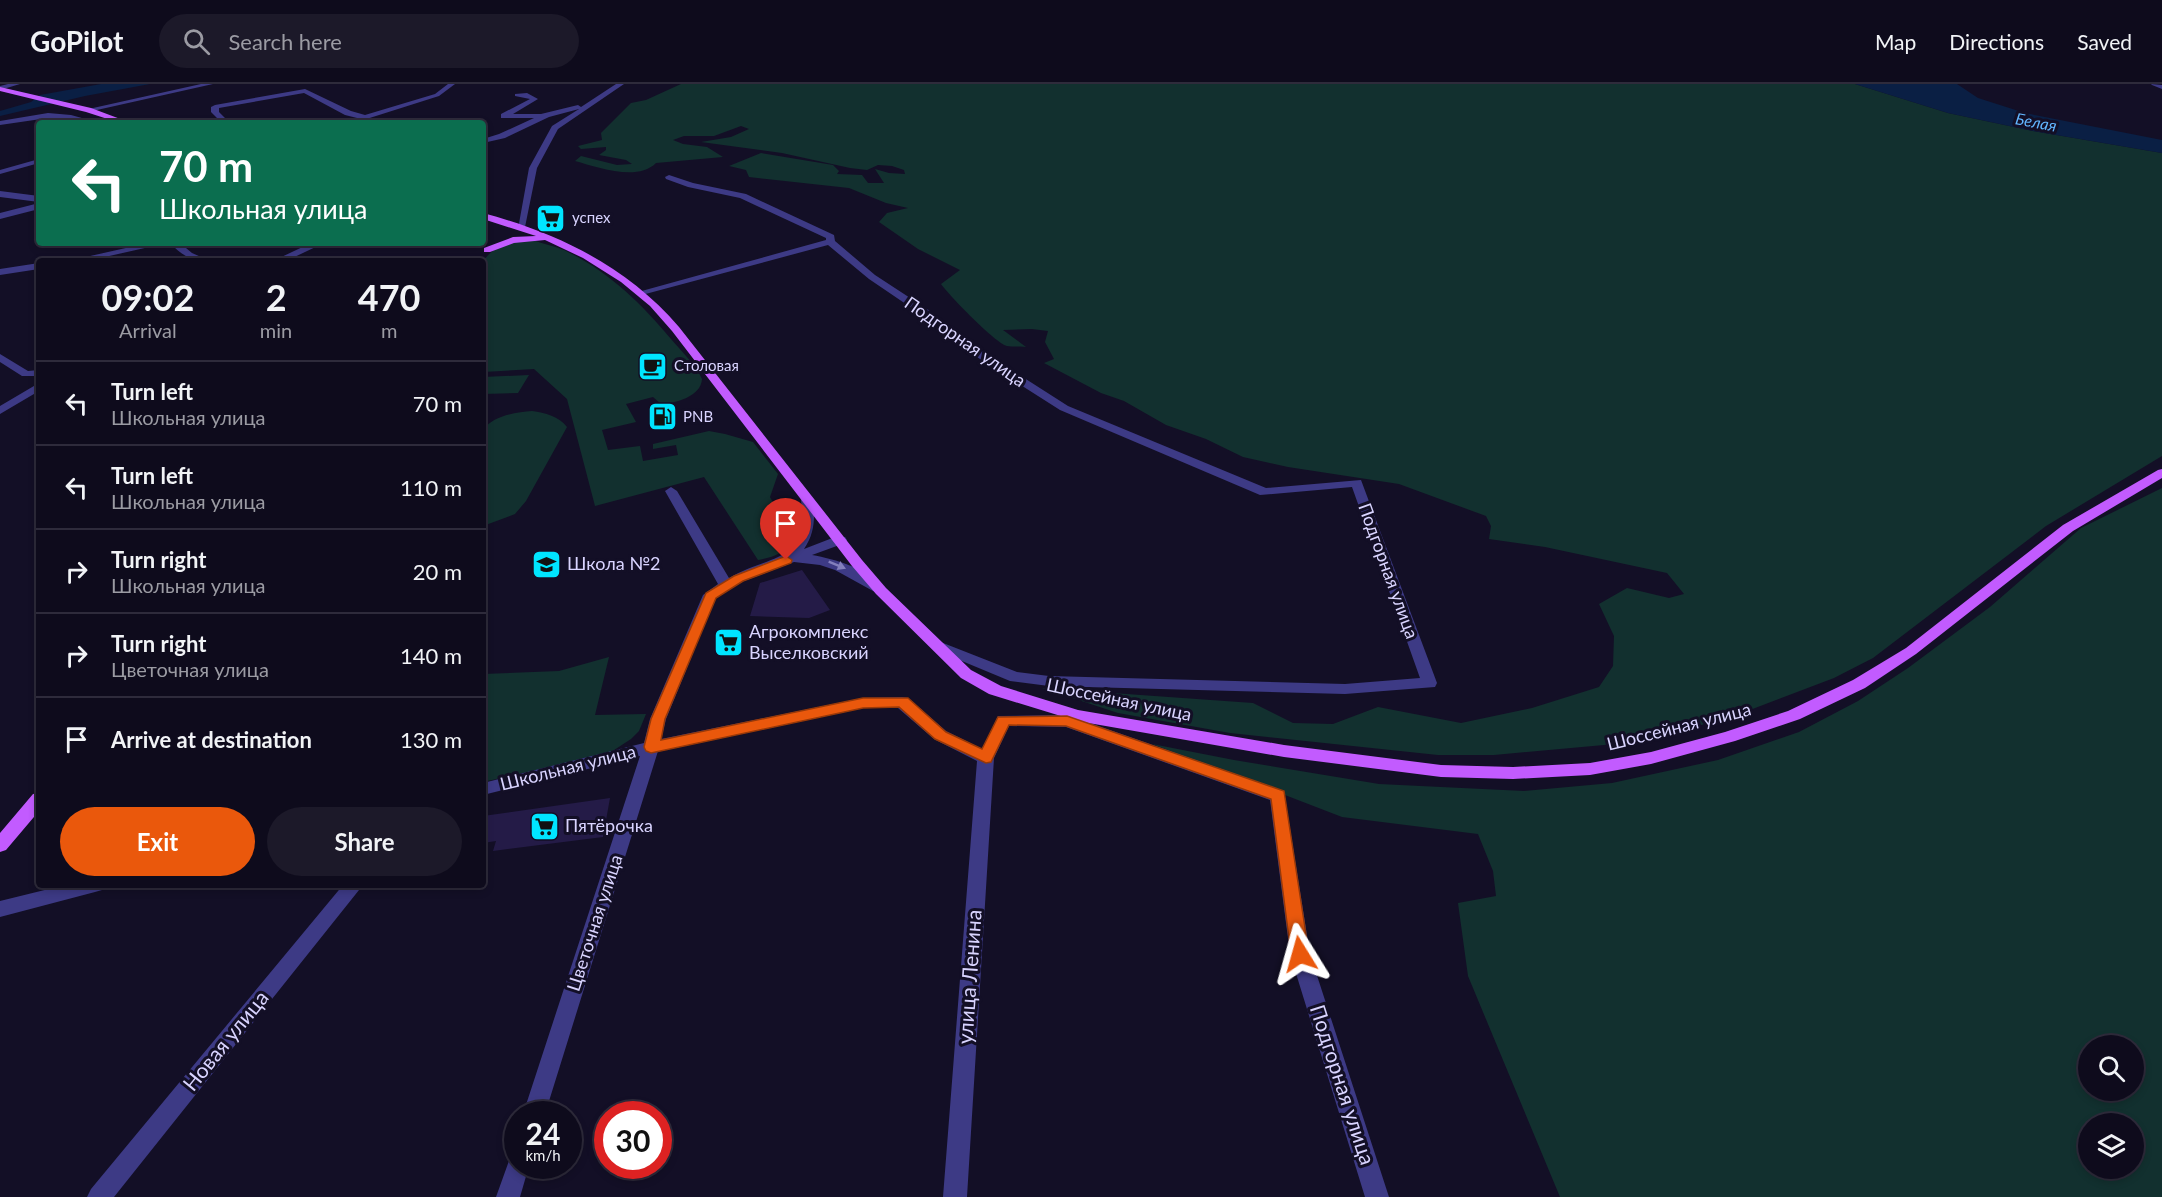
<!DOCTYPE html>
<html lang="en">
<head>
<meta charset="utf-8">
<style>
  :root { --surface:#0e0b1c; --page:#1c1929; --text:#f1f3f6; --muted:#9b9ba3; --line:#2e2b3b; --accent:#ea580c }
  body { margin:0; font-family:Lato,sans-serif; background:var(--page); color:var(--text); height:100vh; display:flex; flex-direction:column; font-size:22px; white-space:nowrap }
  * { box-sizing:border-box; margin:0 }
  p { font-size:20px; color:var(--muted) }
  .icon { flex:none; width:33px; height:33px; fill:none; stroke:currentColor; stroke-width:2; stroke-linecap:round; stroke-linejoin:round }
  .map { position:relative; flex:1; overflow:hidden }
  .sheet { position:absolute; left:36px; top:174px; width:450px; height:630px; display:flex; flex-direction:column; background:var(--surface); border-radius:6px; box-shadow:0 3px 9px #0003,0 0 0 2px var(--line) }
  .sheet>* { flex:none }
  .banner { position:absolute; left:36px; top:36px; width:450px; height:126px; border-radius:6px; box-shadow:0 3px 9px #0003,0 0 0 2px var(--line); background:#0b6e4f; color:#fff; overflow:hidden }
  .tools { position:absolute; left:2078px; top:951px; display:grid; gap:12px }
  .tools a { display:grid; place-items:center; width:66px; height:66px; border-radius:50%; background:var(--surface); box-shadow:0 3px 9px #0003,0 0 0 2px var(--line); font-size:30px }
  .speed { position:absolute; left:504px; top:1017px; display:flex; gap:12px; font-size:30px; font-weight:700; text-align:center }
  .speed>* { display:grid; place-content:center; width:78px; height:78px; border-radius:50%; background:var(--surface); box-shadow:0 3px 9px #0003,0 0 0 2px var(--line); line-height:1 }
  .speed small { font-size:15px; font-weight:400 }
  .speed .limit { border:9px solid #d22; background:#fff; color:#111 }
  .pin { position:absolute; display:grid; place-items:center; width:51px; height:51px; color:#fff; margin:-62px -26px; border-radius:50% 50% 50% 0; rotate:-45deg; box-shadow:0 0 6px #0007 }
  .pin .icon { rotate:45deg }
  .me { position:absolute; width:66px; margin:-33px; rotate:352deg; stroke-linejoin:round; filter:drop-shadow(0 0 4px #0008) }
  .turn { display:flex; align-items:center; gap:21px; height:126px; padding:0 24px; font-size:27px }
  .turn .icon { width:78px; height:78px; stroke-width:2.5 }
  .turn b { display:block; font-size:42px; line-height:51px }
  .eta { display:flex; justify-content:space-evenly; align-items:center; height:102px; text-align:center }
  .eta b { font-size:36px; font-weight:700; line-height:42px }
  .action { display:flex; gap:12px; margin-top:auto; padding:12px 24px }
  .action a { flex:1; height:69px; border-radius:36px; background:var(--accent); color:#fff; font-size:24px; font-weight:700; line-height:69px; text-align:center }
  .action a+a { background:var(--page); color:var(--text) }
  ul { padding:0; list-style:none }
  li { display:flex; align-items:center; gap:18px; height:84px; padding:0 24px; border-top:2px solid var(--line) }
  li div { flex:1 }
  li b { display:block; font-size:22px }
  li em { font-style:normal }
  header { display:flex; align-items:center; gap:36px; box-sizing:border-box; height:84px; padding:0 30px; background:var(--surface); border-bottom:2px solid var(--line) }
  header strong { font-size:28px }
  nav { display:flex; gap:33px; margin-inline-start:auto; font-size:21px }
  .search { width:420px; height:54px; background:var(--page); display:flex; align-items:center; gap:15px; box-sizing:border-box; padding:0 21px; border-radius:33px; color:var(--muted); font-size:22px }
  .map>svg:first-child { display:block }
  .green { fill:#12302f; fill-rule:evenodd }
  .water { fill:#0a1f44 }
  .building { fill:#241b47 }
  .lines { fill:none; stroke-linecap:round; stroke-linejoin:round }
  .minor { fill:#3d3a85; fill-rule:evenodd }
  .major { fill:#c25bff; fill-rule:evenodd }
  .oneway { fill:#837fbc }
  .route { fill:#ea580c; stroke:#983908; stroke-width:1.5 }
  .labels { text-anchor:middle; stroke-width:6; stroke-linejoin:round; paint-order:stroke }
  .far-poi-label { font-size:15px; fill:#d9d4ff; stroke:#130f26; text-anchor:start }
  .far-water-label { font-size:16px; font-style:italic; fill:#62b6ff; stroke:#130f26 }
  .street-label { font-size:18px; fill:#d9d4ff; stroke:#130f26 }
  .poi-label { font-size:18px; fill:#d9d4ff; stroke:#130f26; text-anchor:start }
  .near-street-label { font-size:21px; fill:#d9d4ff; stroke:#130f26 }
</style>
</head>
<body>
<header>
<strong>GoPilot</strong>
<div class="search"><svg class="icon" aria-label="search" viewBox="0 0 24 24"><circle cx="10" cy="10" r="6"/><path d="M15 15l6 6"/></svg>Search here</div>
<nav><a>Map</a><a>Directions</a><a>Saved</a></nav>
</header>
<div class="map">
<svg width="2162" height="1113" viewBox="0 0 2162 1113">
  <rect width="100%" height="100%" fill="#130f26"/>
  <path class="green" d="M681,0H1855L1948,29L2033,47L2162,69V372L2046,442L1873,574L1834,594L1742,629L1674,649L1626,659L1494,671H1438L1230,649L1118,629L1042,604L1253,619L1293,639L1333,640L1378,623L1461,639L1532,624L1599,603L1613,582L1614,552L1599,520L1627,504L1669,514L1684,510L1667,489L1545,463L1489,455L1491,442L1486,432L1399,400L1288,383L1243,373L1206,355L1166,341L1124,317L1101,309L1044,279L1054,275L1045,258L1048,247L1032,245L1003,246L1026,263C1019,262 1013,263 1007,262C995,259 949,211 941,200L960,186L918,165L879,138L887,129L908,124L886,119L849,104L749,93L746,86L729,82L761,69L833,81L839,87L837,90L862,91L868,99H884L875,85L889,89L905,90L904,86L892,82L878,81L867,86L850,84L782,69L701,58L731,53L749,45L741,42L714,52H684L673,56L683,60L707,63L723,73L656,79C637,98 597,83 575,77L581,72L617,81L632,80L626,76L599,71L606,66V63L581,65L578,62L602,56L601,49L631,19L646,16Z
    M533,156C543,160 554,162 564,166C608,187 640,218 671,255C681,267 696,281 702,295C701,313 675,319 661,320L653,313L626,320L636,338L602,346L608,366L640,362L643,377L678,371L676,361L653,365V360L709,347L725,350L753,358L778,390L770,413L782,435L793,440L798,448C792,466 776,473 758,476L704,393L595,422L567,315L534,285L483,288V177C498,158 510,159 533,156Z
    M529,291L518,309L483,310V293Z
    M532,327C545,329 559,332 567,343L526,417L515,430L483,442V346C492,332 516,328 532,327Z
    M2162,404V1113H1560L1468,892L1458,819L1496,812L1493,787L1478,750L1342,733L1152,660L1234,676L1379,700L1524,707L1612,699L1718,676L1799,648L1858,617L1908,584L1990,523L2081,444ZM2088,962H2133V1006H2088ZM2088,1040H2133V1084H2088Z
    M609,573L595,631L646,630L639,647L631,655L608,670L483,698V590L559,587Z"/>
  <path class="water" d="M101,0H150L85,12L0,32V27L31,18L40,11Z
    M1855,0H1957L1978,14L2025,29L2162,56V69L2033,47L1948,29Z"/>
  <path class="building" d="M802,486L830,526L809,534L750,532L760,499Z
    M610,714L603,753L493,767L496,757L483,759V732Z"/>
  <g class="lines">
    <path class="minor" d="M8,0H20L0,6V2Z
      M201,0H213L88,28L84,26Z
      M448,0H455L439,12L357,38L353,36L357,34L345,31L304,9L219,24V28L230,39H222L211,28V23L215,21L305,5L351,27L365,31L435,10Z
      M616,0H624L558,45L537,84L525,143L518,145L529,84L552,42L579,25L549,33L505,54L483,59V55L499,50L534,34H501V30L530,15L515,12V10L527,9L538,15L513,30H541L578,21L581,23Z
      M2151,0L2162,1V5L2152,1Z
      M48,29L71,31L100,39L48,34L0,41V37Z
      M39,75V79L0,90V86Z
      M669,91L693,99L746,110L834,151L835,157L875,191L930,227L974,262L1068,322L1266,404L1361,396L1437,599L1435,603L1345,610L1049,602L1010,597L933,565L930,562L933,559L938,557L1017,588L1049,592L1345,600L1420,594L1352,403L1260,411L1060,326L966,266L922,231L869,195L828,161L638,212V208L826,156V154L740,114L688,103L666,95L665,93Z
      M0,107L39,112V118L0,113Z
      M39,119V125L0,135V129Z
      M148,159H167L87,177H68Z
      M170,159H180L192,169L210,177C192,177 182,172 170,159Z
      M311,159H324L286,177H273Z
      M39,179V185L0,191V185Z
      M0,270L28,287L39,286V292H22L0,278Z
      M39,299V307L0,330V322Z
      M671,403L677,407L729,494C772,469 806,482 801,415L807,411L813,415C815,434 815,449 804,465L835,453H845L847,456L845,459L812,471C835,475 869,485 885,504L878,508L873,507L835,486L820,481L794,478L744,497L716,513L666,635L661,655L863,614L902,613L908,614L946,647L982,665L998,632L1067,631L1284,707L1310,870L1389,1113H1365L1290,870L1270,716L1066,643L1009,642L994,674L967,1113H943L977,677L934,655L898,624H863L658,667L545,1030H523L640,672L483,711V699L644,659L650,635L703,511L718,500L665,407Z
      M65,801H104L102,806L95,808L0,833V817Z
      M343,801H363L114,1113H87L91,1105Z
      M518,1071V1082H529L520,1113H496L510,1074Z"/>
    <path class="major" d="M0,3L91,24L131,39H120L86,28L0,7Z
      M483,129C558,149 628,183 679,243L862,476L886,504L971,586L1001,602L1078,626L1284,661L1441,681L1513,683L1590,679L1651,668L1725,648L1788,627L1853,596L1906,564L2063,441L2158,386L2162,385V394L2073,447L1916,570L1865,604L1800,635L1735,657L1651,680L1590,691L1513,695L1441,693L1284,673L1077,637L989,610L961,594L876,510L852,482L672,247L650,222L621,198L583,174L545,156L514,159L490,168H484V164L513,153L536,152L483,135Z
      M39,709V727L6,766L0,768V749L33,710Z"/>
  </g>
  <defs><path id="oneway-solid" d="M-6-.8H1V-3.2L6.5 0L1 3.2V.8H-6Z" transform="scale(1.5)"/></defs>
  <use class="oneway" href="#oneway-solid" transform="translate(837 481) rotate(22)"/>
  <path class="route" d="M786,472L792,476L791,479L743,497L716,514L665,635L661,656L863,614H908L946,648L982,665L998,633L1067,632L1284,707L1309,870L1306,875L1300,877L1294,875L1291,870L1271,715L1066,642L1009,641L991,678L986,679L935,655L899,623L863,624L651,669L646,667L644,663L651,635L706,509L734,492Z"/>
  <defs>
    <symbol id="supermarket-square" viewBox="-11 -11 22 22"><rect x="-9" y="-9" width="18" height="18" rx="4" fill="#00e5ff" stroke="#130f26"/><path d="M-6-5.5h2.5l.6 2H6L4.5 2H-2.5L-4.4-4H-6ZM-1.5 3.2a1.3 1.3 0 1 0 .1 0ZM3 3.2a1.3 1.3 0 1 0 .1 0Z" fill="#111"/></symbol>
    <symbol id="cafe-square" viewBox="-11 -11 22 22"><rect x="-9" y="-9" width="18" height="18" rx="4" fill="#00e5ff" stroke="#130f26"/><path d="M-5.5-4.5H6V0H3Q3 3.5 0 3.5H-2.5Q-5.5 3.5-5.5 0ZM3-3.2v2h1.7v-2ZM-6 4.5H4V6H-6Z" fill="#111"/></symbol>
    <symbol id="fuel-square" viewBox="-11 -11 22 22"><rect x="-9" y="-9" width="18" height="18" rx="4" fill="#00e5ff" stroke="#130f26"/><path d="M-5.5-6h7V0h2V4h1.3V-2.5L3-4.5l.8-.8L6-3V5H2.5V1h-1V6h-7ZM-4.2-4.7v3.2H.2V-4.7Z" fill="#111"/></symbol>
    <symbol id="school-square" viewBox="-11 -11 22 22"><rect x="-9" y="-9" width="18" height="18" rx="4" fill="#00e5ff" stroke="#130f26"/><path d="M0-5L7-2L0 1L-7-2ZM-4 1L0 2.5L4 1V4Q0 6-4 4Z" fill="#111"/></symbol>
  </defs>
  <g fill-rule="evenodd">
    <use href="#supermarket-square" x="534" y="118" width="33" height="33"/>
    <use href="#cafe-square" x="636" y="266" width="33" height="33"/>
    <use href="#fuel-square" x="646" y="316" width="33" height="33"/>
    <use href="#school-square" x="530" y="464" width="33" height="33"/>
    <use href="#supermarket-square" x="712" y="542" width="33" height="33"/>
    <use href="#supermarket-square" x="528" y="726" width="33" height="33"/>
  </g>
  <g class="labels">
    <g class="far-poi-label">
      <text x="572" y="139">успех</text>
      <text x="674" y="287">Столовая</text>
      <text x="683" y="338">PNB</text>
    </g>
    <g class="far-water-label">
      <text transform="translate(2036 38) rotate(11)" y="6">Белая</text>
    </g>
    <g class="street-label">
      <text transform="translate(965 258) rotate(35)" y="6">Подгорная улица</text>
      <text transform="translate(1388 487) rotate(70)" y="6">Подгорная улица</text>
      <text transform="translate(1119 616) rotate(12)" y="6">Шоссейная улица</text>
      <text transform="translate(1679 643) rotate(-14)" y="6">Шоссейная улица</text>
      <text transform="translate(568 684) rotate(-14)" y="6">Школьная улица</text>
      <text transform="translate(595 839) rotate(-72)" y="6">Цветочная улица</text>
    </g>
    <g class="poi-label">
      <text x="567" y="486">Школа №2</text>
      <text x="749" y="554">Агрокомплекс<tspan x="749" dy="21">Выселковский</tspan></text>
      <text x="565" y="748">Пятёрочка</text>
    </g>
    <g class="near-street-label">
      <text transform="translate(970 893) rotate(-86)" y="7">улица Ленина</text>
      <text transform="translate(226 957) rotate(-51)" y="7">Новая улица</text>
      <text transform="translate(1342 1001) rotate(72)" y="7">Подгорная улица</text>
    </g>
  </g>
</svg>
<div class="tools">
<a><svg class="icon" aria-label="search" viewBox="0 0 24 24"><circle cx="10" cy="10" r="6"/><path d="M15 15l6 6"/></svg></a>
<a><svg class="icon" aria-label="layers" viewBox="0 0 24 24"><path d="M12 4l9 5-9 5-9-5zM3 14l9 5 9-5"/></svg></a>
</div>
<div class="speed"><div>24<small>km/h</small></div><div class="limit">30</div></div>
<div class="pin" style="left:786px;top:476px;background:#d93025"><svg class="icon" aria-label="arrive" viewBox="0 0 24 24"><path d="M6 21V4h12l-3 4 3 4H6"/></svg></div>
<svg class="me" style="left:1300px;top:870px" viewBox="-20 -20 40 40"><path d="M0-17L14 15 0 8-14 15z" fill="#ea580c" stroke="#fff" stroke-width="4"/></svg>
<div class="banner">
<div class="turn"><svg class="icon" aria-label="left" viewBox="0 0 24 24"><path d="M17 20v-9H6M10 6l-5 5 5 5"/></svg><div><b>70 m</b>Школьная улица</div></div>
</div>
<section class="sheet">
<div class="eta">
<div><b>09:02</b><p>Arrival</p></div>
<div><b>2</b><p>min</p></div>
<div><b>470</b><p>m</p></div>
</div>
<ul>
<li><svg class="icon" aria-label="left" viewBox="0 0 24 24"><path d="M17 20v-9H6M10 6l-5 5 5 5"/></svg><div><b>Turn left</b><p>Школьная улица</p></div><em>70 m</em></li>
<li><svg class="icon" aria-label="left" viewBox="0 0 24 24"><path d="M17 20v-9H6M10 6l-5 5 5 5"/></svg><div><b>Turn left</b><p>Школьная улица</p></div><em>110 m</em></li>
<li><svg class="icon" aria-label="right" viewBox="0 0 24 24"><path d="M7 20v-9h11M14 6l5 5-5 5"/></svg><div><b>Turn right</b><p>Школьная улица</p></div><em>20 m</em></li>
<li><svg class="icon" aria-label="right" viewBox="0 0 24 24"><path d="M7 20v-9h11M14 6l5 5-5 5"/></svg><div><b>Turn right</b><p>Цветочная улица</p></div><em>140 m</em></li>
<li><svg class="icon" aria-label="arrive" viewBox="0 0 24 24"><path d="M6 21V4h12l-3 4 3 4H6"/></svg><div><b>Arrive at destination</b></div><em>130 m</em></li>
</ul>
<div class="action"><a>Exit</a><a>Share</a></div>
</section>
</div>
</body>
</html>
